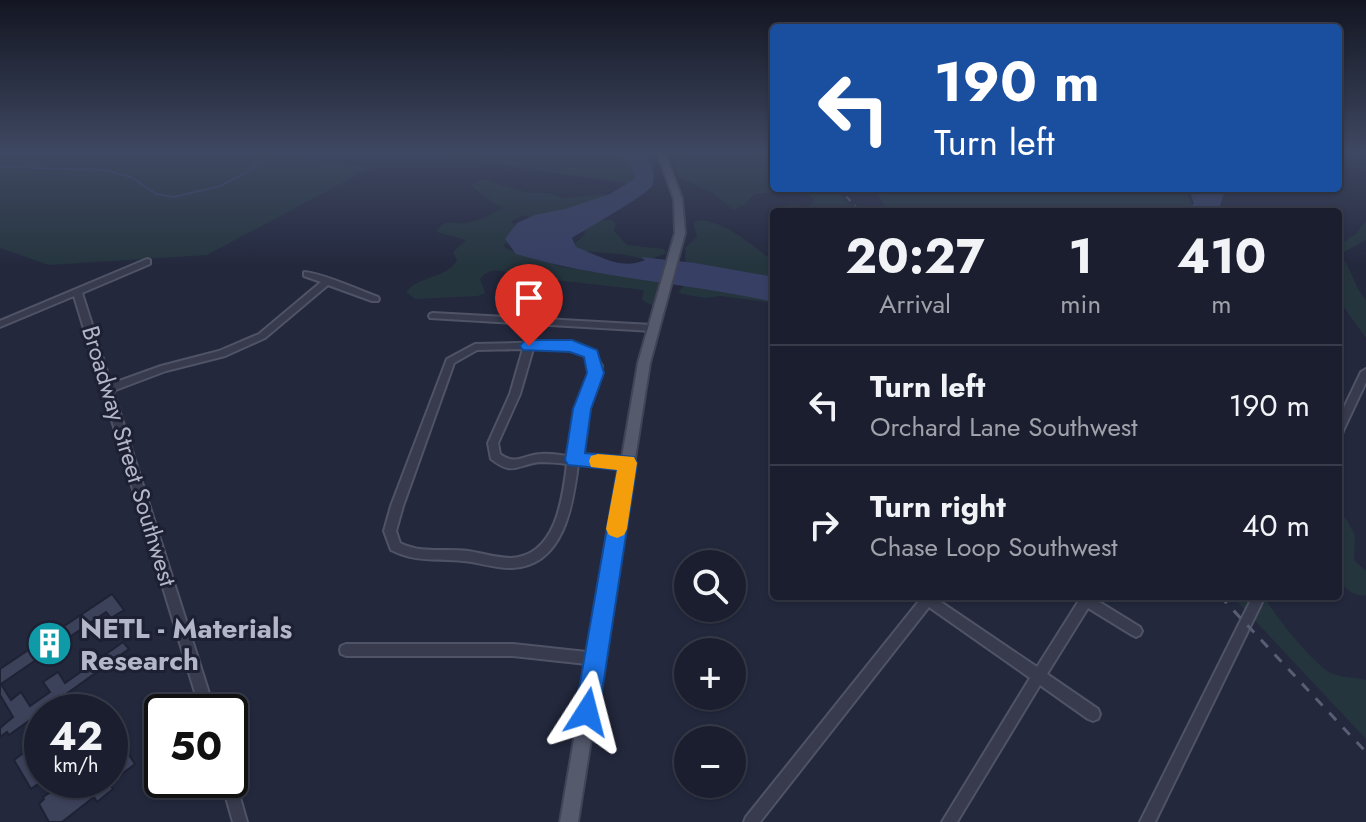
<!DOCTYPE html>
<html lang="en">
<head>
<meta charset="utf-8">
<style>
  :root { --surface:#1a1e2e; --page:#272b3a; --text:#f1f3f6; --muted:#9fa2aa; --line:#383c4a }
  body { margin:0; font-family:Jost,sans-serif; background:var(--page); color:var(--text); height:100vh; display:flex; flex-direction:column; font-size:30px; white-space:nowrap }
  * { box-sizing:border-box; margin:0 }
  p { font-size:26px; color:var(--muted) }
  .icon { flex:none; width:44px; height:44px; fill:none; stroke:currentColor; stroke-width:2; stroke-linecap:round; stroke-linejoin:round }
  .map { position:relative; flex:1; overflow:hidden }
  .details { position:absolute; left:770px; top:208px; width:572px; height:392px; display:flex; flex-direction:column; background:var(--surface); border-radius:8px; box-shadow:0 2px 6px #0004,0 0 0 2px var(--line) }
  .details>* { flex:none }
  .banner { position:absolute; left:770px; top:24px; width:572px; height:168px; border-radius:8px; box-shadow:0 2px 6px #0004,0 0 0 2px var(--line); background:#1a4fa0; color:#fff; overflow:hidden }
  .controls { position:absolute; left:674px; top:550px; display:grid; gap:16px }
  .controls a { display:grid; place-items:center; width:72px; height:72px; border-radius:50%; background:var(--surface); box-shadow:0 2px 6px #0004,0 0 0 2px var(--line); font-size:40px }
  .speed { position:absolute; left:24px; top:694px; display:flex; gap:16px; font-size:40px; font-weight:700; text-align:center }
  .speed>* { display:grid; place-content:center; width:104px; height:104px; border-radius:50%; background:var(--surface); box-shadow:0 2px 6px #0004,0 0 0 2px var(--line); line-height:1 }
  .speed small { font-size:20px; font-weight:400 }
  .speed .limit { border:4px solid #111; border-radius:12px; background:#fff; color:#111 }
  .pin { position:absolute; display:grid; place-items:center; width:68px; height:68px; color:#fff; margin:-82px -34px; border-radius:50% 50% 50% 0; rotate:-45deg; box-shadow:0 0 8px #0007 }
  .pin .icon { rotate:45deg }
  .me { position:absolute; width:88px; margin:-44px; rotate:9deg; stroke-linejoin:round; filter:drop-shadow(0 0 6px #0008) }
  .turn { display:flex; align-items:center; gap:28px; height:168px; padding:0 32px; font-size:36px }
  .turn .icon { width:104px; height:104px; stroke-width:2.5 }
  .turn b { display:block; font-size:56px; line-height:68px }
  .eta { display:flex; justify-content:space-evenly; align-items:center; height:136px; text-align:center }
  .eta b { font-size:48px; font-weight:700; line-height:56px }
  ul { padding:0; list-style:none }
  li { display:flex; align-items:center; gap:24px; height:120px; padding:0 32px; border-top:2px solid var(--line) }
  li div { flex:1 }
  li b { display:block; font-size:30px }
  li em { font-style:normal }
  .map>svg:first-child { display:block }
  .green { fill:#25353e }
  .water { fill:#374064 }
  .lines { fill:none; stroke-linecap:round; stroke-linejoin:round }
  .stream { stroke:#374064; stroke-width:2 }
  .building { fill:#3d425b; stroke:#1e2234; stroke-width:2 }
  .minor-casing { stroke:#4f5365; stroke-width:4 }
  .major-casing { stroke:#404456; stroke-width:4 }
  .minor { fill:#373b4d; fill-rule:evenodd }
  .major { fill:#555a6d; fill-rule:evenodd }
  .rail-far1 { stroke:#595e74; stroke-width:2; stroke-dasharray:6 6; stroke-linecap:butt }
  .rail { stroke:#595e74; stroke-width:3; stroke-dasharray:10 10; stroke-linecap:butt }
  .route { fill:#1a73e8; stroke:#114b97; stroke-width:2 }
  .slow { fill:#f59e0b }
  .labels { text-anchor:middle; stroke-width:6; stroke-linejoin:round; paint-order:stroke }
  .street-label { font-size:24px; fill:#b3b6c8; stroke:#1c2032 }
  .near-poi-label { font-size:28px; font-weight:bold; fill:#b3b6c8; stroke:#1c2032; text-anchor:start }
</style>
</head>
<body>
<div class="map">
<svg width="1366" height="822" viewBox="0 0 1366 822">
  <rect width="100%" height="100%" fill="#23283d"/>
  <path class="green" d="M0,152H258L370,168L207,255L49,265L0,248Z
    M415,152H604L629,161L636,178L630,184Z
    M670,152H774V188H834L857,212H786L780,209L793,204L808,207L815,201C803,186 773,192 755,194L743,206L733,210L712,192L679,178Z
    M481,179L528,193H549L564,198L604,194L605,198L535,220L523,215L511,221L520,230L515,238L504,244L505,248L563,267L663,282L653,306L642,300L644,290L536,278L521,282L503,300L500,286L511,278L512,274C499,269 488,268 480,279L485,293L478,296L415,299L406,292C420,275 446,279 457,260L453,252L466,240L436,232C446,217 450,225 465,223C475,222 493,215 501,208L474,188L472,185Z
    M873,188H1191L1188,195L1192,206L1189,212H889Z
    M597,220H612L616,223L614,231L627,245L664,249L667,253L648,260L621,254L581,251L572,246L584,235L587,226Z
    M699,220C729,222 751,246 774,261V303L721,296L705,298L678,293L686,283L685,248L697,236L693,223Z
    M1366,220V240L1344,252L1342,257C1353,272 1354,287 1366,300V338L1338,299V245L1355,235Z
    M1338,511L1347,520L1355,536L1354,560L1366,571V595C1354,598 1346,588 1338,580Z
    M1232,596H1264C1273,614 1312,662 1329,672C1340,678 1354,677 1366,680V739Z"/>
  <path class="water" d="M604,152H648C651,162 655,174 653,184C651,193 586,229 572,238L576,247C598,255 621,271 645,260L641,257L695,263L774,277V302C689,283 600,279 516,254L505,239L517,223L535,215L565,209L610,194L636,178L629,161Z
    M1189,188H1221L1224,193L1218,212H1183L1194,204Z"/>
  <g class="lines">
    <path class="stream" d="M0,167L105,170L131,177L156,194L174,197L220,186L249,171L271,152"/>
  </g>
  <path class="building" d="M112,594L124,610L111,618L106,612L1,684L11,700L21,692L30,706L50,692L43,682L58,672L65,683L123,642L129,649L9,735L7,732L0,737V728L13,717L0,695V669Z
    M42,739V781L31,789L14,760Z
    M120,741L135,764L109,784L113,789L97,802L94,797L62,822H49L39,804L44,799L43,797L70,780H110V749Z"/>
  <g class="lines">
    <defs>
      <path id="minor" d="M147,259L150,260V264L82,293L111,384L161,366L219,351L259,334L321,282L304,276V272C322,273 359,290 378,297L379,299L378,301H372L328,285L265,338L225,356L166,371L113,391L215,712H201L74,296L0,327V321Z
        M433,313L652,325L657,328L652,331L430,318L429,316L430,314Z
        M558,342C580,343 591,346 602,366L598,382L584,422L579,456L627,459L631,460L632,463L631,466L627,467L578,464C573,505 564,566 512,568C495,569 479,562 463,561C435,558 417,563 391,550L384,531L391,506L447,359L475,344ZM548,348C566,348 583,348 592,366L588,382L574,422L568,456C559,455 549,453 540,454C523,455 516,466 500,454L498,443L520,394L533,349ZM523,349L510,394L488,443L491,459C514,477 517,464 541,462C549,462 559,463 567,464C563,498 556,556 511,558C497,558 482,553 468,551C444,548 422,554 400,543L396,531L403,506L454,363L477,350Z
        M1366,369V382L1343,431L1342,434L1338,435V420L1361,372Z
        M923,596H936L935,598L1037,667L1078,602L1075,596H1094L1093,598L1140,627L1142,631L1140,635L1136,637L1132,635L1088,608L1047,674L1098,709L1100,714L1098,719L1093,721L1088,719L1040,685L957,822H942L1030,678L929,607L760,822H744L746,817Z
        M1253,596H1265L1155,822H1140Z
        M346,644H513L596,653L601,655L602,659L601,663L596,665L513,656H346L341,654L340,650L341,646Z
        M230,774L233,775L235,780L247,822H233L221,780H230Z"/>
      <path id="major" d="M657,152H665L682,199L685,233L650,363L578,822H560L638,363L675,233L674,199Z"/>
    </defs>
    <use href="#minor" class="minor-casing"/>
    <use href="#major" class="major-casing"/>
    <use href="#minor" class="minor"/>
    <use href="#major" class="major"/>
    <path class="rail-far1" d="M838,188L861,212"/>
    <path class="rail" d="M1220,596L1366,752"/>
  </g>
  <linearGradient id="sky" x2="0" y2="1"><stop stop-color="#131622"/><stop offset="0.57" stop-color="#3f4862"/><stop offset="1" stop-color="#3f4862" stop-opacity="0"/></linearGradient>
  <rect width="1366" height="267" fill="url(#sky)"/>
  <path class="route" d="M529,340H572L597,350L604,373L591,409L585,453L634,457L637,463L599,712L596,721L587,725L578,721L575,712L617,470L568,465L565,460L573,409L587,373L584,357L570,352L523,350L520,346L523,342Z"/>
  <path class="slow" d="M598,454L634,457L637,463L627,529L624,535L617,538L609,535L606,529L617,470L591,467L589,461L591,456Z"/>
  <defs>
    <symbol id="building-disc" viewBox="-11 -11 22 22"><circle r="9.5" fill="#0f9aa8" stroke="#1c2032"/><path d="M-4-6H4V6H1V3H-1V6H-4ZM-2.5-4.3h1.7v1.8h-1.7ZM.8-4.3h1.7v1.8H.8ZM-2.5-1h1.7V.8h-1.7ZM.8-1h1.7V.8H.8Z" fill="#fff"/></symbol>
  </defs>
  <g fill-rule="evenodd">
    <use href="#building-disc" x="24" y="618" width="51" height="51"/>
  </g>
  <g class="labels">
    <g class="street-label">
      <text transform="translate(129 456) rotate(73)" y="8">Broadway Street Southwest</text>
    </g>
    <g class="near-poi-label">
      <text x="80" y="638">NETL - Materials<tspan x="80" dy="32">Research</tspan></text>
    </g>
  </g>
</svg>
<div class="controls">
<a><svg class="icon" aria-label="search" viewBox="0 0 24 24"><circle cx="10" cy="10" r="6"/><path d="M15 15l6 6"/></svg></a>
<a>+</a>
<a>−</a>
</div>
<div class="speed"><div>42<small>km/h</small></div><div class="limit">50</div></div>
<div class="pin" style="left:529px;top:346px;background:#d93025"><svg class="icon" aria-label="arrive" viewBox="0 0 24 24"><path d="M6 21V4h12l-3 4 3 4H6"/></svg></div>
<svg class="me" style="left:587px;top:712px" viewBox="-20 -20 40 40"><path d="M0-17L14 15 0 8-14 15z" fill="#1a73e8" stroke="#fff" stroke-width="4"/></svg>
<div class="banner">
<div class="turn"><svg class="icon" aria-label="left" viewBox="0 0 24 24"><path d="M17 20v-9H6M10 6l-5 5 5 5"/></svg><div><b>190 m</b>Turn left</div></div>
</div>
<section class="details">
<div class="eta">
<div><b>20:27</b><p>Arrival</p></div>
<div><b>1</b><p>min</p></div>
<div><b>410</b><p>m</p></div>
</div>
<ul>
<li><svg class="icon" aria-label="left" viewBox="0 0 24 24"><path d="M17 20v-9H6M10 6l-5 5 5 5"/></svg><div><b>Turn left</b><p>Orchard Lane Southwest</p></div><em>190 m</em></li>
<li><svg class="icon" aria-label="right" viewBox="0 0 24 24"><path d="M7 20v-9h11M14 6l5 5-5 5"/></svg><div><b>Turn right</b><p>Chase Loop Southwest</p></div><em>40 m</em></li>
</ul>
</section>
</div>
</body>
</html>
